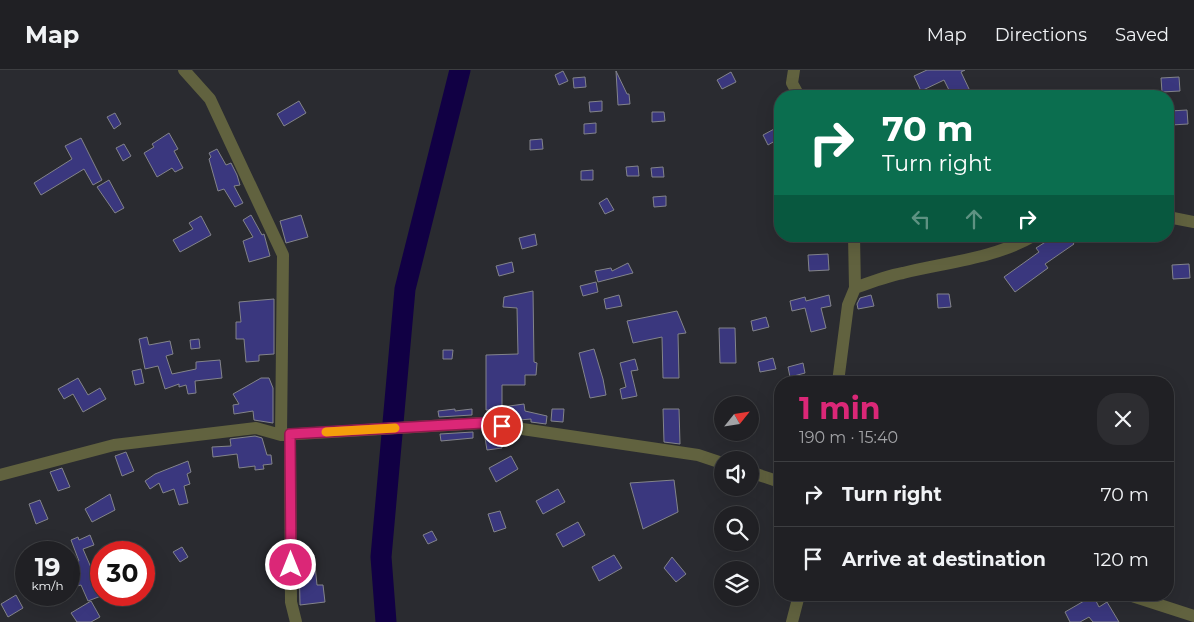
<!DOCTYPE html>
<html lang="en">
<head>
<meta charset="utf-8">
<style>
  :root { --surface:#202024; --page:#2d2d31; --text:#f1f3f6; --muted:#a2a3a6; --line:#3d3e41; --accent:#db2777 }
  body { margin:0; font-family:Montserrat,sans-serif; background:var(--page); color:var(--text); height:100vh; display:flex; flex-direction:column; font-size:19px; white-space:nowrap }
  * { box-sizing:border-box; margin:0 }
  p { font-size:16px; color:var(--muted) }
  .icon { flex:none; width:28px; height:28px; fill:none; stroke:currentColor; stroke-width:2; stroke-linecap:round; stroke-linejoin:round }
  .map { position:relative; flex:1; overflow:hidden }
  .drawer { position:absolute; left:774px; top:306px; width:400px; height:225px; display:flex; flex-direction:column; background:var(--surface); border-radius:20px; box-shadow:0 5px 20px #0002,0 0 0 1px var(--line) }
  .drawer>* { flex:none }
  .banner { position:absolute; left:774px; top:20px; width:400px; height:152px; border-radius:20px; box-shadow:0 5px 20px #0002,0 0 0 1px var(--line); background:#0b6e4f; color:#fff; overflow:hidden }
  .needle { width:32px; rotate:60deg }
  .fabs { position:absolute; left:714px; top:326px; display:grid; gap:10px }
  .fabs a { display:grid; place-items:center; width:45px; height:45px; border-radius:50%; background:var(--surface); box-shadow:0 5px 20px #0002,0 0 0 1px var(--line); font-size:25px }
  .speed { position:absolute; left:15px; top:471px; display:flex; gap:10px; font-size:25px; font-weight:700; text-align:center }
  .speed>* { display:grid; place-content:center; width:65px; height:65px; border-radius:50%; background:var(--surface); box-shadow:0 5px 20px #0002,0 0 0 1px var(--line); line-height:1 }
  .speed small { font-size:12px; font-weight:400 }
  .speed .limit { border:8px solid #d22; background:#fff; color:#111 }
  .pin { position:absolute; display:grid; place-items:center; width:42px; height:42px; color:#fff; margin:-21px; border:2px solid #fff; border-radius:50%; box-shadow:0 1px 5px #0007 }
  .me { position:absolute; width:55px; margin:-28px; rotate:0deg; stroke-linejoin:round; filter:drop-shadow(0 0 4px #0008) }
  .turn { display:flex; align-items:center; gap:18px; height:105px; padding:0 25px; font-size:22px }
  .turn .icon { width:65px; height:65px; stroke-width:2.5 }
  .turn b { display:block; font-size:35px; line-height:42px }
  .lanes { display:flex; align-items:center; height:48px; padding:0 25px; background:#0003; justify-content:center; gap:25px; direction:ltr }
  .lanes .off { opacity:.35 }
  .round { display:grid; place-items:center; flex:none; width:52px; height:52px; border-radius:20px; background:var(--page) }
  .head { display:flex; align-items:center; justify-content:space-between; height:85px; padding:0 25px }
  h1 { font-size:30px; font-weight:700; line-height:38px; color:var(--accent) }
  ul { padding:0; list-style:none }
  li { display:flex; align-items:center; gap:15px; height:65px; padding:0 25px; border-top:1px solid var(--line) }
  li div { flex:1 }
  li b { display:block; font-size:19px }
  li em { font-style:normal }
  header { display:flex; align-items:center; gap:30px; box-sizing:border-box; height:70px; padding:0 25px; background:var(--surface); border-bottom:1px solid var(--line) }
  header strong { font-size:24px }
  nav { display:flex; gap:28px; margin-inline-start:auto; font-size:18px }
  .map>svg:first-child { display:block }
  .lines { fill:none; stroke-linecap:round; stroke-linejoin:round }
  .river { stroke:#104; stroke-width:21 }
  .building { fill:#3a377e; stroke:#83848a }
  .minor { stroke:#61623f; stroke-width:12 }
  .route-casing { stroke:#8e194d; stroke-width:12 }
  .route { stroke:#db2777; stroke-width:9 }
  .slow { stroke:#f59e0b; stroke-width:9 }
</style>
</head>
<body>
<header>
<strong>Map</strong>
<nav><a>Map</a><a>Directions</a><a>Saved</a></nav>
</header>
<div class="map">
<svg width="1194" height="552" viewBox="0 0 1194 552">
  <rect width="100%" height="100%" fill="#2a2b30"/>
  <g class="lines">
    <path class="river" d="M386,552L381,487L405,219L460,0"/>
  </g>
  <path class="building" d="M927,0H965L961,2L970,21L958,26H952L944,10L921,21L914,6Z
    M563,1L568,11L559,15L555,5Z
    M616,1L627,24H629L630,34L618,35Z
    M731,2L736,12L722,19L717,10Z
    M585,7L586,17L574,18L573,8Z
    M1179,7L1180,21L1162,22L1161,8Z
    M299,31L306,43L284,56L277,44Z
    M602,31V41L590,42L589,32Z
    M1187,40L1188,54L1171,55L1170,41Z
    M652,42H664L665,51L652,52Z
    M115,43L121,54L114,59L107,47Z
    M596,53V63L584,64V54Z
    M776,58L780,68L768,75L763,65Z
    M169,63L178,79L174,81L183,98L175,102L172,98L157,107L144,83L154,77L152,74Z
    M81,68L102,110L93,115L84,99L41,125L34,113L72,89L65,76Z
    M542,69L543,79L530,80V70Z
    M124,74L131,86L123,91L116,78Z
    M217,79L226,95L231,93L237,105L240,115L234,116L243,133L235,137L224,119L218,121L209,89L211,87L209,83Z
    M638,96L639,106H627L626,97Z
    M663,97L664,107H652L651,98Z
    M593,100V110H581V101Z
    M109,110L124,138L115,143L97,117Z
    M666,126V136L654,137L653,127Z
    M607,128L614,140L605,144L599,133Z
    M251,145L262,165L264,164L270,186L249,192L243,171L253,167L243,150Z
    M301,145L308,167L286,173L280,151Z
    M201,146L211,165L180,182L173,170L193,159L189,153Z
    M535,164L537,175L522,179L519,168Z
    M1055,166H1068L1074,174L1045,194L1048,198L1015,222L1004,207L1039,182L1036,178Z
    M828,184L829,200L809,201L808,185Z
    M512,192L514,202L499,206L496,196Z
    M628,193L633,203L598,212L595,201L611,198L612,201Z
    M1189,194L1190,208L1173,209L1172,195Z
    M596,212L598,222L583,226L580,216Z
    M533,221L534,292L537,293L536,305H525V315H502V337L524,334L525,341L547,346L546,354L531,352V349L519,350L500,347L499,340H486V285L518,284L517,238L503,237L504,227Z
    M937,224H949L951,237L938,238Z
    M619,225L622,236L606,239L604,229Z
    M829,225L831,236L821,238L826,258L811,262L805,238L792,241L790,231L805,227L806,231Z
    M871,225L874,236L858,239L857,234L860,228Z
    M274,229V284L259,285V291L246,292L244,269H236V252H241L239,232Z
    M677,241L686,263L678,264L679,308H663L662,267L633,273L627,251Z
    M766,247L769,257L753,261L751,251Z
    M719,258H735L736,293H720Z
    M147,267L149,275L170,271L173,284L166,286L172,304L196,299V292L220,290L222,308L195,311L196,323L188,324L186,315L179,317V314L165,319L158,296L145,299L139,269Z
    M199,269L200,278L191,279L190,270Z
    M594,279L603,309L606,325L590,328L579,283Z
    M443,280H453L452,289H443Z
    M773,288L776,299L760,302L758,292Z
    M635,289L638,300L631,301L637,326L622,329L620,319L626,317L620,293Z
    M803,293L805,303L790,307L788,297Z
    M141,299L144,313L135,315L132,301Z
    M78,308L88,325L100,318L106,329L83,342L73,324L64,329L58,319Z
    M261,308H269L273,318V353L254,350L253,341L234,344L233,335L239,334L233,324Z
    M455,339V341L472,339V345L439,347L438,341Z
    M552,339H564L563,352L551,351Z
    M663,339H679L680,374L664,372Z
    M473,362V368L441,371L440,364Z
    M255,366L262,368L267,385H271L272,394L263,395L264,399L255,400V396L239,398L237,384L213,387L212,377L231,376L230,369Z
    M500,366L502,378L487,380L485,368Z
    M126,382L134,401L122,406L115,386Z
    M511,386L518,399L496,412L489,398Z
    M188,391L191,402L187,404L190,414L184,416L188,433L179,435L174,419L163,423L159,413L150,419L145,411L155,404Z
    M62,398L70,417L58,421L50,402Z
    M674,410L678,442L643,459L630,413Z
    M558,419L565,432L543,444L536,431Z
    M110,424L115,440L92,452L85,439Z
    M40,430L48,449L36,454L29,434Z
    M500,441L506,458L494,462L488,444Z
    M578,452L585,465L563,477L556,464Z
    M432,461L437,470L428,474L423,465Z
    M90,465L94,475L83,479L99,516L101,515V526L88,531L81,515L77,516L69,495L79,491L71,470L78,467L79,470Z
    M182,477L188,487L180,492L173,482Z
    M314,485L317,515H323L325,532L300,535L299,486Z
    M614,485L622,498L599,511L592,497Z
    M672,487L686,504L676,512L664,498Z
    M16,525L23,538L8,547L1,534Z
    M1080,525H1093L1099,537L1107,532L1119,552H1093L1089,547L1080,552H1070L1065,542L1084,531Z
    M91,531L100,547L91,552H77L71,543Z"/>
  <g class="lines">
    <path class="minor" d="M184,0L210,29L283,185L281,365
      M794,0L792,13L799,26
      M1168,147L1194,152
      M854,166L855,218
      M838,312L848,235L855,218C871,212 887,206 903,203C947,192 993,189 1033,166
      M290,364L291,532L296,552
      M750,402L780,412
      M0,405L114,375L256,358L281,365L482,353L698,385L722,393
      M1129,525L1194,546
      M792,552L799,525"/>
  </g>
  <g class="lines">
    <defs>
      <path id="route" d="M291,495L290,364L482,353L502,356"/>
    </defs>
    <use href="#route" class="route-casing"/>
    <use href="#route" class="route"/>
    <path class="slow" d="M326,362L395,358"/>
  </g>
</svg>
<div class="fabs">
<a><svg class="needle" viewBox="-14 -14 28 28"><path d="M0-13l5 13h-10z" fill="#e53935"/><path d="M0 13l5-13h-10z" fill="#a2a3a6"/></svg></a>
<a><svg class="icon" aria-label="sound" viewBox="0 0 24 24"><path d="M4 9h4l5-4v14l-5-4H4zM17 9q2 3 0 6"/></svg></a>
<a><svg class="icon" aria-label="search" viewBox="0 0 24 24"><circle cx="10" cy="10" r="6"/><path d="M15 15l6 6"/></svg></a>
<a><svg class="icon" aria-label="layers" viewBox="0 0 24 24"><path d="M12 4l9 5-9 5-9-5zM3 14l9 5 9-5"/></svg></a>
</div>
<div class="speed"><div>19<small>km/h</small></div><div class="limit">30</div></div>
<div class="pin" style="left:502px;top:356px;background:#d93025"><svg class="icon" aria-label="arrive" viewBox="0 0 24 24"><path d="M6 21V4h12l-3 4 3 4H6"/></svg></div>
<svg class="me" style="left:291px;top:495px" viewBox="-20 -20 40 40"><circle r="17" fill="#db2777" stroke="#fff" stroke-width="3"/><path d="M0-11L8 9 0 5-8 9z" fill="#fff"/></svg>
<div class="banner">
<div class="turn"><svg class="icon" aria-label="right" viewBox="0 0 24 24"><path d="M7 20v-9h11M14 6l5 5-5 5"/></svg><div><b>70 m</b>Turn right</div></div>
<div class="lanes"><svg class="icon off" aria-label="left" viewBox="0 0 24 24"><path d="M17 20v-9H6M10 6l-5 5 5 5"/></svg><svg class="icon off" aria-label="ahead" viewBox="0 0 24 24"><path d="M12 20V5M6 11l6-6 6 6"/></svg><svg class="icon" aria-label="right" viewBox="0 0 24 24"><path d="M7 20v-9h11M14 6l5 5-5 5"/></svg></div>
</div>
<section class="drawer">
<div class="head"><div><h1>1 min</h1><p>190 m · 15:40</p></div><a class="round"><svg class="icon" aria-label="close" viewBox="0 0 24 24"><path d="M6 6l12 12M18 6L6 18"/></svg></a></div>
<ul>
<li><svg class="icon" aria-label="right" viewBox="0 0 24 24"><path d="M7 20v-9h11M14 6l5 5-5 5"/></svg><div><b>Turn right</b></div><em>70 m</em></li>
<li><svg class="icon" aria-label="arrive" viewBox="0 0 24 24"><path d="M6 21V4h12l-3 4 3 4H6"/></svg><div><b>Arrive at destination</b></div><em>120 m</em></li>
</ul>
</section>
</div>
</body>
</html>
